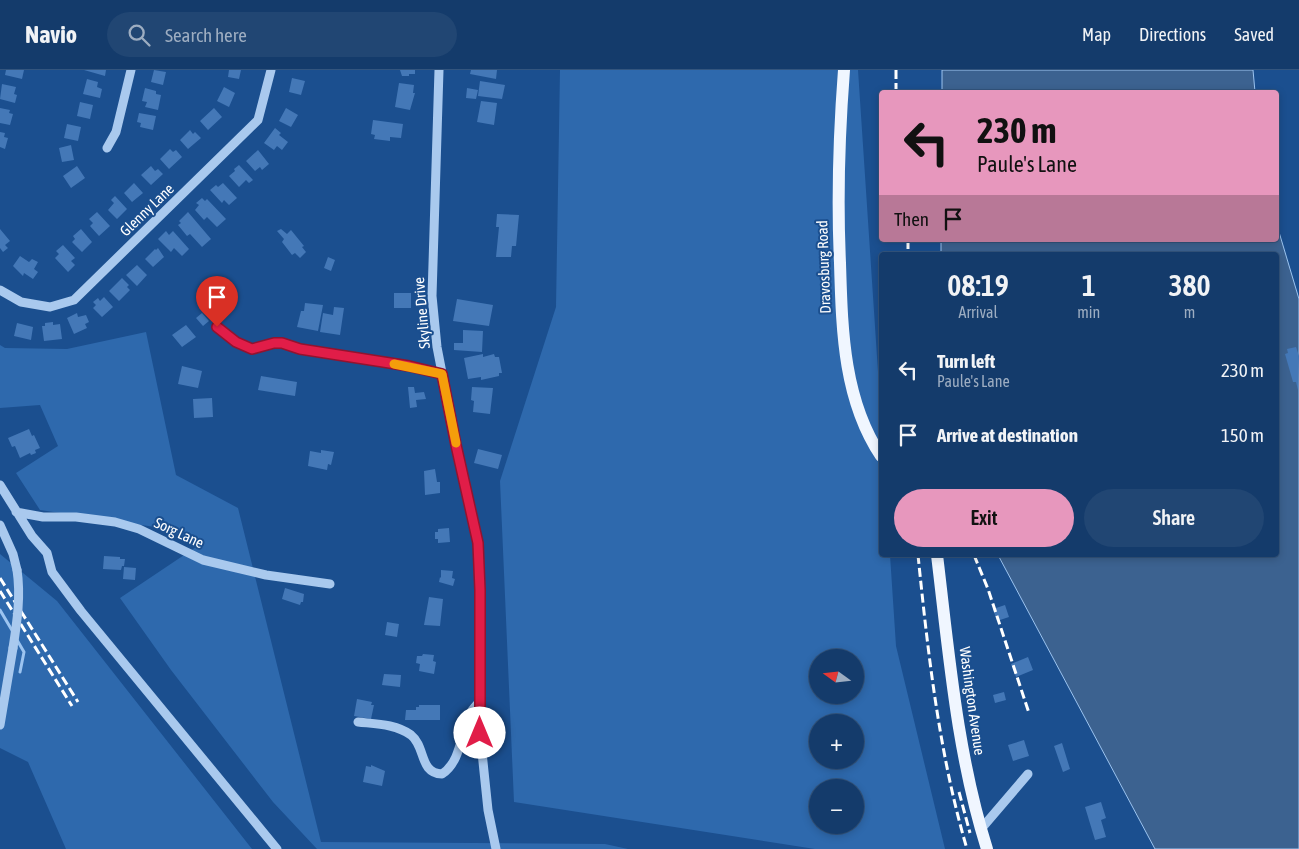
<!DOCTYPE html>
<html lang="en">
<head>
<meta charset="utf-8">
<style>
  :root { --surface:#143b6b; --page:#214673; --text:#f1f3f6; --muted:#9dadc1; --line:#33557e; --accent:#e797bd }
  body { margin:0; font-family:"Asap Condensed",sans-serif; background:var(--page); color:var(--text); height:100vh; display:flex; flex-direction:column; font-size:19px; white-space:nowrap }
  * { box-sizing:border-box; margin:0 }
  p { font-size:16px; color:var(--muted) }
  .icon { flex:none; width:28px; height:28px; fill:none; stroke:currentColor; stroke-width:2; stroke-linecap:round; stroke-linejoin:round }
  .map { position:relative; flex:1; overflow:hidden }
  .details { position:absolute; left:879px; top:182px; width:400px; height:305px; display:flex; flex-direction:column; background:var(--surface); border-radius:5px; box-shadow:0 2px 8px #0003,0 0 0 1px var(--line) }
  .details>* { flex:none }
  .banner { position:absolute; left:879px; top:20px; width:400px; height:152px; border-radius:5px; box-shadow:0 2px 8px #0003,0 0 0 1px var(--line); background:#e797bd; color:#111; overflow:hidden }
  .needle { width:32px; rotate:285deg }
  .buttons { position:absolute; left:809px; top:579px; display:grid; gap:10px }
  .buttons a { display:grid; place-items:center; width:55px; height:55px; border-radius:50%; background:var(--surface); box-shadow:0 2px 8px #0003,0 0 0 1px var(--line); font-size:25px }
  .pin { position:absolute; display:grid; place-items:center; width:42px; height:42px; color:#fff; margin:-51px -21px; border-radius:50% 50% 50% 0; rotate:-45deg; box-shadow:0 0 5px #0007 }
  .pin .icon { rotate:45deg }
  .me { position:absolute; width:55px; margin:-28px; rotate:0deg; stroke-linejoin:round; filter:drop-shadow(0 0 4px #0008) }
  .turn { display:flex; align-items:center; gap:18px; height:105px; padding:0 15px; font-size:22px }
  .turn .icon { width:65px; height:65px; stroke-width:2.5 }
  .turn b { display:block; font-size:35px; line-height:42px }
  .then { display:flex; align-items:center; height:48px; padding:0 15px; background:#0003; gap:10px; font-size:19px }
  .eta { display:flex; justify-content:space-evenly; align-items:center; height:85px; text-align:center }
  .eta b { font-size:30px; font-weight:600; line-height:35px }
  .action { display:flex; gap:10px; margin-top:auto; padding:10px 15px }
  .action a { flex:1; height:58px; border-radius:30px; background:var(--accent); color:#111; font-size:20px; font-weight:600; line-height:58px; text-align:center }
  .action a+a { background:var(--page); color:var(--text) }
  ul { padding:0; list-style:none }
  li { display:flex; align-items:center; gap:15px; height:65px; padding:0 15px }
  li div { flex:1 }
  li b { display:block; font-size:19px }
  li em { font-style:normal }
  header { display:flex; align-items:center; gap:30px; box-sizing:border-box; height:70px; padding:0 25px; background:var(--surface); border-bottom:1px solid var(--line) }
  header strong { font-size:24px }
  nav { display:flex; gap:28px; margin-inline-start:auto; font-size:18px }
  .search { width:350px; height:45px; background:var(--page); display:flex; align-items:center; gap:12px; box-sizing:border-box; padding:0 18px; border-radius:28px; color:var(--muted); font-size:19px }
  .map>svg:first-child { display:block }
  .green { fill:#2e69ad; fill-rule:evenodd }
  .water { fill:#3c6290; stroke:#9cc4f0 }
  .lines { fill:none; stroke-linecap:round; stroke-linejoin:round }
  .stream { stroke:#9cc4f0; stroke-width:3 }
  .building { fill:#4478b7 }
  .minor { stroke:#a9c9ee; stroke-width:9 }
  .major { stroke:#f0f6ff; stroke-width:12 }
  .rail { stroke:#fff; stroke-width:3; stroke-dasharray:9 4; stroke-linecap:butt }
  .minor-bridge { stroke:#a9c9ee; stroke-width:9 }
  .route-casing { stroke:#92132f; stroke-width:12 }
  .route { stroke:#e11d48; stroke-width:9 }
  .slow { stroke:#f59e0b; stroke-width:9 }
  .labels { text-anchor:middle; stroke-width:4; stroke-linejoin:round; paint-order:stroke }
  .street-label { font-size:15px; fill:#fff; stroke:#1b4f8f }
</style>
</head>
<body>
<header>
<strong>Navio</strong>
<div class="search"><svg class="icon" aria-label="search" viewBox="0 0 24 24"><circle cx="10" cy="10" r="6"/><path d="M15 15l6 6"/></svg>Search here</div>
<nav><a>Map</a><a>Directions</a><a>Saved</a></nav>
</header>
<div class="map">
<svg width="1299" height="779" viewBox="0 0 1299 779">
  <rect width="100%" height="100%" fill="#1b4f8f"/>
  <path class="green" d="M560,0H858L881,347V485H890L896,576L945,779H815L514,732L500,411L556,237ZM818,588H855V625H818ZM818,652H855V690H818ZM818,718H855V755H818Z
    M146,262L176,405L238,438L321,772L605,774L628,779H317L273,732L171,600L120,528L202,473L155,457L40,440L16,403L58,376L40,335L0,338V275L5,278L67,279Z
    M0,484L57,531L252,779H66L28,692L0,678Z"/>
  <path class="water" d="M942,0H1253L1255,22H942Z
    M1276,152L1299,229V779H1155L998,485H1276V185H941V170H1276Z"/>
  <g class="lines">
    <path class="stream" d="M0,540L13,562
      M17,570L24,582L20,602"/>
  </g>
  <path class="building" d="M6,0H24L22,9L5,5Z
    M84,0H106L105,6Z
    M154,0L166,2L163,15L151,12Z
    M229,0H241L239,9L228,7Z
    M400,0H415V4H409V6H402Z
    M471,0H497L496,9L470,4Z
    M292,8L305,11L301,25L289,22Z
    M87,9L98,12L97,17L102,19L100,28L83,24Z
    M480,11L505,15L502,29L478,26Z
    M399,13L414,15L413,23H415L410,40L395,37Z
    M2,14L16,17L14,24L17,25L15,33L0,29Z
    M224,17L235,23L229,37L217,31Z
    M145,18L156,21V24L161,25L158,40L145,37L147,32L142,31Z
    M467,18L478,20L476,29L466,28Z
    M481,31L497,33L494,55L477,52Z
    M80,32L93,35L90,49L77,46Z
    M0,38L10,40L9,43L13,44L10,55L0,53Z
    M214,38L222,47L208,60L200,51Z
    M286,38L298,45L291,57L279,51Z
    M139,43L156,46L153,60L140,57L141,53L137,52Z
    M373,50L403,54L401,68L390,67V71L374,69L375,65L371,64Z
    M67,54L81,57L78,71L64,68Z
    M275,58L281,63L279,65L288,72L282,80L277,76L274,80L264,73Z
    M190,60L193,64L195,62L201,68L188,79L180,70Z
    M0,62L5,63L4,67L8,68L5,79L0,77Z
    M71,75L74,90L62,92L59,78Z
    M170,79L173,82L176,80L182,87L169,99L160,89Z
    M258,80L269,94L262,100L260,97L255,101L246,91Z
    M239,95L253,110L249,113L246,110L239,117L229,106L235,101L234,99Z
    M77,96L85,108L71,118L63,106Z
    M151,96L155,101L158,99L163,104L151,115L141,105Z
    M134,113L143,123L132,132L124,123Z
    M223,113L237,128L229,135L224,130L222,133L210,120L216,115L218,117Z
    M115,126L127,139L117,149L108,140L114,133L111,130Z
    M202,128L205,131L207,129L226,149L217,157L207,147L204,150L195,140L199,135L196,133Z
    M97,142L110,156L99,166L90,156L93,153L89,149Z
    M188,142L211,169L202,177L190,164L187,166L178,155L181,153L179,151Z
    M497,144L519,145L516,176H512L511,187H496L499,157H496Z
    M0,159L10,171L5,175L8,178L3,182L0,178Z
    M81,159L92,172L82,182L72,172L75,169L73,166Z
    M281,159L287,164L291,160L304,176L302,177L306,182L300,188L295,183L292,185L282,172L284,169L277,161Z
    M166,161L169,165L173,161L189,179L182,186L174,178L171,182L158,169Z
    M63,175L75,188L71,191L75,195L68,202L55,188L59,184L56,181Z
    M158,178L164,187L153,197L145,189L155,179L156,180Z
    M20,186L29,192L32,189L38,192L34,199L38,202L33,209L24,203L23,206L13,196Z
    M328,187L335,190L331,201L324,198Z
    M137,195L147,205L137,216L126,205Z
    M122,208L129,215L127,217L130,220L119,231L109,221Z
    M215,222L220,227L224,223L235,234L228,242L225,239L223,241L220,239L218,241L210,233L212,232L208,229Z
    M394,223H411V238H394Z
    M104,227L113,237L102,247L93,238L96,235L93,232L98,228L100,231Z
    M457,229L493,235L489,256L453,251Z
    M305,233L323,235L318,261L297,257L301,241H304Z
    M334,237L344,238L340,265L320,262L323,243L333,245Z
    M77,243L78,247L86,245L89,252L85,254L87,258L74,264L67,248Z
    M202,243L209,251L203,256L196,248Z
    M53,252V255L60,254L62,269L44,271L42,256H45V253Z
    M17,253L33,257L31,270L14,266Z
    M186,255L196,267L182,277L172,265Z
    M463,260L483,261L482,282L454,280V273H463Z
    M1296,277L1299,286L1298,320L1296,312H1293L1285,284L1288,283L1287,279Z
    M483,284V287L494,284L495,287H499L502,303H499V306L481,310V307L468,309L464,288Z
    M182,296L202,301L198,318L178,314Z
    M261,306L297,312L295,326L258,320Z
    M408,317H414L415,323L424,322L426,329L416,330L417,337L410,338Z
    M472,317L493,318L490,344L473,342L474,331L471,330Z
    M212,328L213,347L194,348L193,329Z
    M29,359L32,366L34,365L40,378L35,380L36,383L31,385L30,383L20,388L15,376L12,377L8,368Z
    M478,379L502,385L498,399L474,393Z
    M321,380L334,382L331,395L328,394L327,400L308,396L310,381L321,383Z
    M435,399L437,412H440V423L425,425L424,401Z
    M449,458L450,472L438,473V469H435V462H438V459Z
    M104,486L120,487V489H125L124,496H122L121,500L103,499Z
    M124,497L136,498L135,510L123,509Z
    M441,500L453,501L452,508L455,509L453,516L439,512L440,507L441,508Z
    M285,518L304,524L303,532H301L300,535L282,529Z
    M429,527L443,529L440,556L424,555Z
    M1005,535L1009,547L997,551L993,539Z
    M387,552L399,554L397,567L385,565Z
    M423,584L434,585L433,591L436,592L434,604L419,601L420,594L416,593L417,586H422Z
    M1028,587L1033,600L1016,607L1011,594Z
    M384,604L401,605L400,617L382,615Z
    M1004,622L1006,630L995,633L993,625Z
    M357,629L372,632L371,635H374L371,649L354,646Z
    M419,635H440V650H405L406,640H416V637H419Z
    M1024,670L1029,686L1013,691L1008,675Z
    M1062,673L1070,699L1063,702L1054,676Z
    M371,695L385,701L382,716L363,712L366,696L371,697Z
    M1101,732L1106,748L1101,750L1106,767L1095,770L1085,737Z"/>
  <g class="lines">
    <path class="minor" d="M439,0L432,226L437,277L456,375L478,473L480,520V663L488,740L496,779
      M107,78L116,62L131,0
      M0,220L21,232L50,237L74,230L258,50L271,0
      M217,257L236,272L252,279L274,273H282L300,279L409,296L442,304
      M0,415L32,466L47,483L52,502L81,541L277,779
      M16,442L43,447H76L115,452L139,459L203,490L266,505L330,514
      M0,455L13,484L17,500
      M358,652C376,654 396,654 411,665C426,677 419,703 442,704C461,692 461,662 470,644C472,639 477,635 480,631
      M0,655L13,578
      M981,759L1028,704"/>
    <path class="major" d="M844,0C839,65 837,128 840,193C842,259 843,329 881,386
      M937,485C949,584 957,684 987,779"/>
    <path class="rail" d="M896,0V22
      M908,170V185
      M918,485C928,583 939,684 967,779
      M974,485L988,519L1029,643
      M0,508L78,632
      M0,521L72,636
      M959,722L970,763"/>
    <path class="minor-bridge" d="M13,578C17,552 21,526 17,500"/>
  </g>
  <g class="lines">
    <defs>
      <path id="route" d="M217,257L236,272L252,279L274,273H282L300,279L409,296L442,304L456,375L478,473L480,520V663"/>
    </defs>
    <use href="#route" class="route-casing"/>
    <use href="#route" class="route"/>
    <path class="slow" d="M394,294L442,304L456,373"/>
  </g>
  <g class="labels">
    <g class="street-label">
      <text transform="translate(147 140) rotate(-44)" y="5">Glenny Lane</text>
      <text transform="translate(824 197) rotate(-92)" y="5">Dravosburg Road</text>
      <text transform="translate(422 243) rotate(-95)" y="5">Skyline Drive</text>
      <text transform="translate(179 463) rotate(25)" y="5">Sorg Lane</text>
      <text transform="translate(972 631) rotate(82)" y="5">Washington Avenue</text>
    </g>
  </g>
</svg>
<div class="buttons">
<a><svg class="needle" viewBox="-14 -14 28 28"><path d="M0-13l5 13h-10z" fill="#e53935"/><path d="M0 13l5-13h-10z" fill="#9dadc1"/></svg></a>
<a>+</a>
<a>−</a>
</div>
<div class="pin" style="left:217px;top:257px;background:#d93025"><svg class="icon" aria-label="arrive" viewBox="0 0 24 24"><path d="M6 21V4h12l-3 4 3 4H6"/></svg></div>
<svg class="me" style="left:480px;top:663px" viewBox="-20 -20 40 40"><circle r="19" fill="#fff"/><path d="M0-13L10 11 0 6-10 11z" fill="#e11d48"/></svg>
<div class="banner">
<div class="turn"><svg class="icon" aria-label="left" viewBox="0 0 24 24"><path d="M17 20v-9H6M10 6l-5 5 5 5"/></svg><div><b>230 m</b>Paule's Lane</div></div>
<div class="then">Then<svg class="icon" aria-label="arrive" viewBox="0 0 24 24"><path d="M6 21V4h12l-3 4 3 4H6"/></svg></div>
</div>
<section class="details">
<div class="eta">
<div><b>08:19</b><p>Arrival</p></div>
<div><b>1</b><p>min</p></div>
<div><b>380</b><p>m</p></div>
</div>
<ul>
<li><svg class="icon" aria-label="left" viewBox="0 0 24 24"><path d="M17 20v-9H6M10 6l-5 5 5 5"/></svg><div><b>Turn left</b><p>Paule's Lane</p></div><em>230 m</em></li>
<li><svg class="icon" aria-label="arrive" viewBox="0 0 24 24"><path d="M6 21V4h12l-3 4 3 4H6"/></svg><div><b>Arrive at destination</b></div><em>150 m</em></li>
</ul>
<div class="action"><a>Exit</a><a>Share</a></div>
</section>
</div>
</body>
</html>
